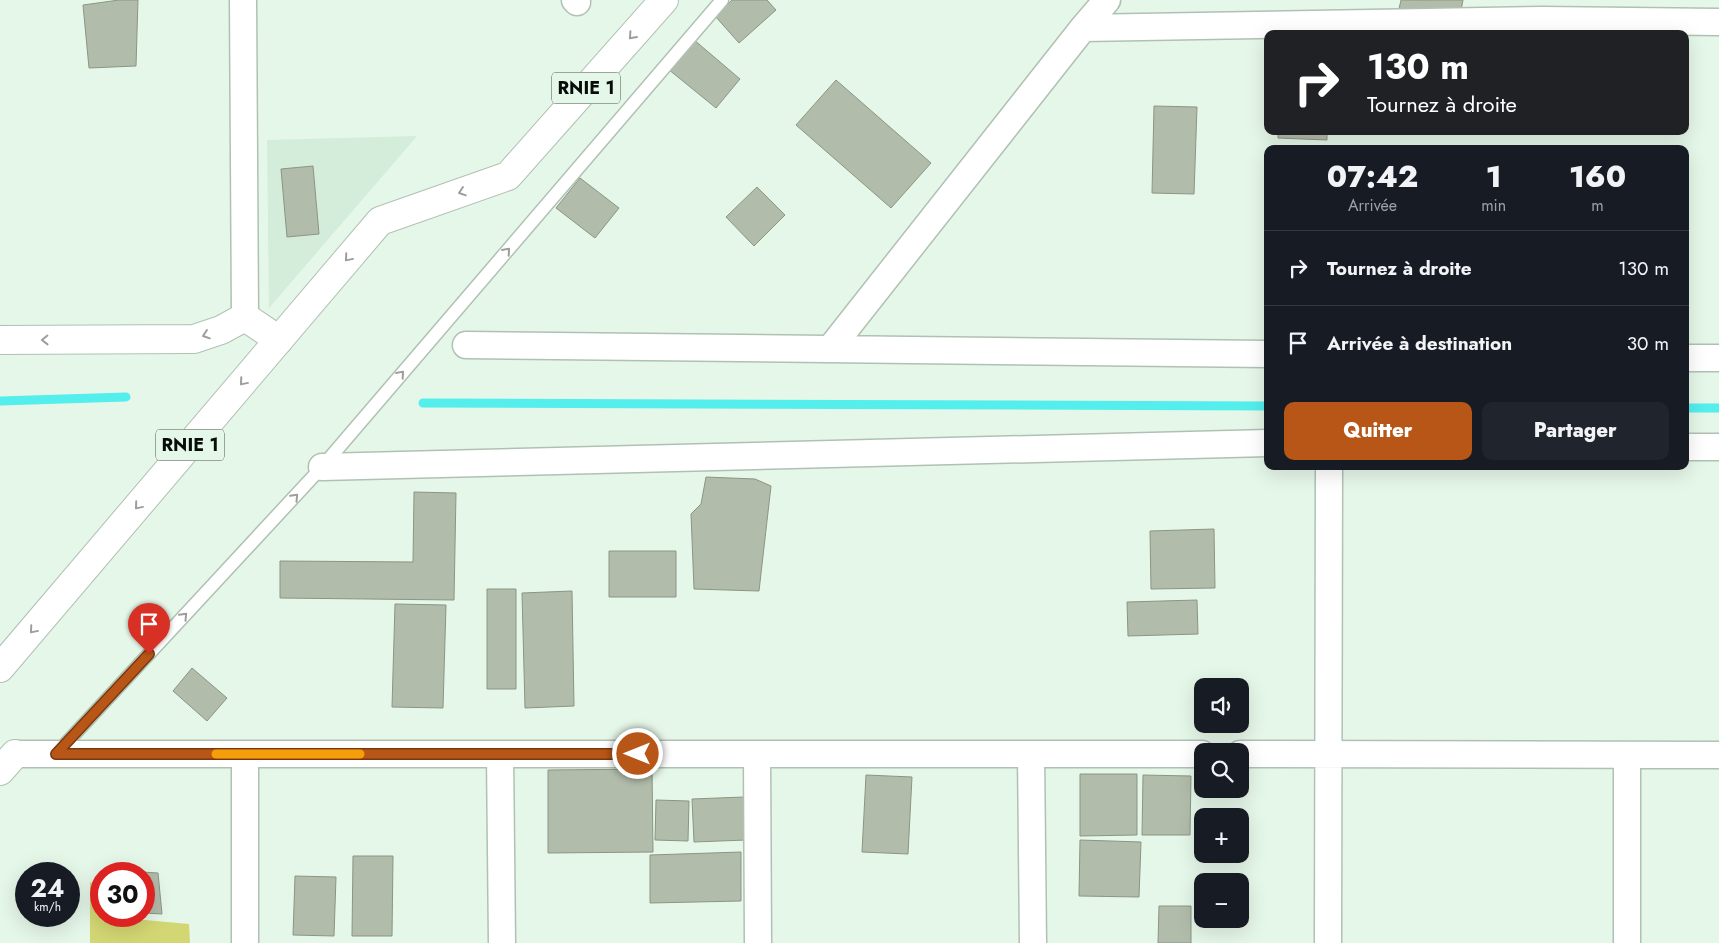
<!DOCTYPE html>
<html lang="fr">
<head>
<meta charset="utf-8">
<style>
  :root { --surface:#171b24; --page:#20242c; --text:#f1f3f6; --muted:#9ea1a6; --line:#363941; --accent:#b75616 }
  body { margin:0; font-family:Jost,sans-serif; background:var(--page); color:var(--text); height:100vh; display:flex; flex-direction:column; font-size:19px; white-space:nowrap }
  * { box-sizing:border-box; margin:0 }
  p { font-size:16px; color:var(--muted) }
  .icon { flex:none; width:28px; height:28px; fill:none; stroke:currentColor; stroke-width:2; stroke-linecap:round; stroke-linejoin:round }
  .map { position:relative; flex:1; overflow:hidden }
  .sheet { position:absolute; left:1264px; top:145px; width:425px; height:325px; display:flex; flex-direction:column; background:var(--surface); border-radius:10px; box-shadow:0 5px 20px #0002 }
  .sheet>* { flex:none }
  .top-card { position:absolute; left:1264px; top:30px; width:425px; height:105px; border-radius:10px; box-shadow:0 5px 20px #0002; background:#202124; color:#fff; overflow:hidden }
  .tools { position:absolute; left:1194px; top:678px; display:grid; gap:10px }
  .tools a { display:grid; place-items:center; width:55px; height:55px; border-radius:10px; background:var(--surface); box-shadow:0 5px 20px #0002; font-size:25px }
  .speed { position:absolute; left:15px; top:862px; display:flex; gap:10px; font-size:25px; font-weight:700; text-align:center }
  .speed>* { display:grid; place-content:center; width:65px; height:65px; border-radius:50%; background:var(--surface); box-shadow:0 5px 20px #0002; line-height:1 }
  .speed small { font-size:12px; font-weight:400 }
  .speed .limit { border:8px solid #d22; background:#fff; color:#111 }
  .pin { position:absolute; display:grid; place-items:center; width:42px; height:42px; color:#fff; margin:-51px -21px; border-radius:50% 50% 50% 0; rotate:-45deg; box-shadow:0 0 5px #0007 }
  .pin .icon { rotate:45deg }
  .me { position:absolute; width:55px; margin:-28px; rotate:270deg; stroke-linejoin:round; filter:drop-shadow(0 0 4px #0008) }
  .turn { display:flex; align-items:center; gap:18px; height:105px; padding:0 20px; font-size:22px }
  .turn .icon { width:65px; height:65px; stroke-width:2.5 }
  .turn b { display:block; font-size:35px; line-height:42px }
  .eta { display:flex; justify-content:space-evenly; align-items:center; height:85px; text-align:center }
  .eta b { font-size:30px; font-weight:800; line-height:35px }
  .button { display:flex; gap:10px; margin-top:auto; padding:10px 20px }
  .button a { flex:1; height:58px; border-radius:10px; background:var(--accent); color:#fff; font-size:20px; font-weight:800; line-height:58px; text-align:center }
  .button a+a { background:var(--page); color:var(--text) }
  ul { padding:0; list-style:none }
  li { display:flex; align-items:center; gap:15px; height:75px; padding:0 20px; border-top:1px solid var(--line) }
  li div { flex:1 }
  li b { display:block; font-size:19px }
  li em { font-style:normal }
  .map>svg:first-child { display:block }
  .built { fill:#d4ecda }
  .green { fill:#d3d773 }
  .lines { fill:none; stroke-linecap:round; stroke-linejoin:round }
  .stream { stroke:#54eeed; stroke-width:9 }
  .building { fill:#b2bcab; stroke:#8b9584 }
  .service-casing { stroke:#b0c1b4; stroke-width:15 }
  .minor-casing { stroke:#b0c1b4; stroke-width:29 }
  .tertiary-casing { stroke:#b0c1b4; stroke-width:30 }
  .trunk-casing { stroke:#b0c1b4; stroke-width:30 }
  .service { stroke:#fff; stroke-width:12 }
  .minor { stroke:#fff; stroke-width:26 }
  .tertiary { stroke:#fff; stroke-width:28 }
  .trunk { stroke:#fff; stroke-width:28 }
  .oneway { stroke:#9c9e9d }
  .route-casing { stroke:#77380e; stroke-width:12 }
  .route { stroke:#b75616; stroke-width:9 }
  .slow { stroke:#f59e0b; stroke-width:9 }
  .labels { text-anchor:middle; stroke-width:4; stroke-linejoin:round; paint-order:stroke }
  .shield { fill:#e5f7e9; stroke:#4a534c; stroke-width:1 }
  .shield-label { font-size:18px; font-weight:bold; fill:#080d09 }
</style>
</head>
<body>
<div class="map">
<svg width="1719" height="943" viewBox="0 0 1719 943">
  <rect width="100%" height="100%" fill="#e5f7e9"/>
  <path class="built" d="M417,136L269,308L267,140Z"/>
  <path class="green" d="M90,882L101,888V916L189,924L190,943H90Z"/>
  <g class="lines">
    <path class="stream" d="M0,401L126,397
      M423,403L1268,406
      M1685,408H1719"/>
  </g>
  <path class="building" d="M119,0H138L136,66L89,68L83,5Z
    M732,0H767L776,10L739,43L715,16Z
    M1401,0H1463L1460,16L1399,9Z
    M693,39L740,79L716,108L668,69Z
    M836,80L931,163L891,208L796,125Z
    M1154,106L1197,107L1194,194L1152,193Z
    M1278,131H1327V140L1278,138Z
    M313,166L319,234L287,237L281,169Z
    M580,178L619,208L595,238L556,208Z
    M757,187L785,215L754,246L726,217Z
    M706,477L755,479L771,486L759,591L694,589L691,514L701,504Z
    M414,492L456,493L454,600L280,598V561L413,562Z
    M1214,529L1215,588L1151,589L1150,531Z
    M609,551H676V597H609Z
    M487,589H516V689H487Z
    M572,591L574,706L525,708L522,593Z
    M1197,600L1198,634L1128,636L1127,602Z
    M395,604L446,605L443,708L392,707Z
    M192,668L227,698L207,721L173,691Z
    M652,769L653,852L548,853V770Z
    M1080,774H1137V835L1080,836Z
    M866,775L912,777L908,854L862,852Z
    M1143,775L1191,776L1190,835H1142Z
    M744,797L746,840L694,842L692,799Z
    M656,800L689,801L688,841L655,840Z
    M1080,840L1141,842L1139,897L1079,896Z
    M741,852V901L650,903V855Z
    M353,856H393L392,936H352Z
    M125,871L158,873L162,914L144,913V874H125Z
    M295,876L336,877L334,936L293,935Z
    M1159,906H1191V943H1158Z"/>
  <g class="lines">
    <defs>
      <path id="service" d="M58,752L322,467L722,0"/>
      <path id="minor" d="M243,0L245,317
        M575,0L577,2
        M1083,28L1542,20L1719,22
        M466,345L1268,354
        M830,349L1083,28L1107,0
        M1685,358H1719
        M1685,447H1719
        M322,467L1268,443
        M15,754H1202
        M245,754V943
        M500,754L502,943
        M757,754L758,943
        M1031,754L1033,943
        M1240,754L1719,755
        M1328,943L1329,466
        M1627,943V755"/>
      <path id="tertiary" d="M0,340L194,339L221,330L245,317L279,340"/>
      <path id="trunk" d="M0,668L380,221L508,176L664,0
        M0,771L15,754"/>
    </defs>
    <use href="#service" class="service-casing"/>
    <use href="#minor" class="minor-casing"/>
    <use href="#tertiary" class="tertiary-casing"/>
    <use href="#trunk" class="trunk-casing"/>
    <use href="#service" class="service"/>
    <use href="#minor" class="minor"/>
    <use href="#tertiary" class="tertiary"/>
    <use href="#trunk" class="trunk"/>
  </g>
  <defs><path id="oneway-chevron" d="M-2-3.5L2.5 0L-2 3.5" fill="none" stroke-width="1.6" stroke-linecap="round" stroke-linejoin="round" transform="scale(1.25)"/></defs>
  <g class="oneway">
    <use href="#oneway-chevron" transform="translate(632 36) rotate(132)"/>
    <use href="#oneway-chevron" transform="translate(462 192) rotate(161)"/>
    <use href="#oneway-chevron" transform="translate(507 251) rotate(-49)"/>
    <use href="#oneway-chevron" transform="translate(348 258) rotate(130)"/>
    <use href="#oneway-chevron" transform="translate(206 335) rotate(161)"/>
    <use href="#oneway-chevron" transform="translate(45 340) rotate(179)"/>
    <use href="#oneway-chevron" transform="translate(401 374) rotate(-49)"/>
    <use href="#oneway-chevron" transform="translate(243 382) rotate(130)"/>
    <use href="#oneway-chevron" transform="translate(295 497) rotate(-47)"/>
    <use href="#oneway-chevron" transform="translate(138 506) rotate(130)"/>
    <use href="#oneway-chevron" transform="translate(184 616) rotate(-47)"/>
    <use href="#oneway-chevron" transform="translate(33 630) rotate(130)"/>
  </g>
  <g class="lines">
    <defs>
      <path id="route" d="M149,654L56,754H638"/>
    </defs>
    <use href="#route" class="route-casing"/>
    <use href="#route" class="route"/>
    <path class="slow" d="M216,754H360"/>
  </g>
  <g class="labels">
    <g class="shield">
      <rect x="552" y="72.5" width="68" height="31" rx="4"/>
      <rect x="156" y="429.5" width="68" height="31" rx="4"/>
    </g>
    <g class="shield-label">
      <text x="586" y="94">RNIE 1</text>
      <text x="190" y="451">RNIE 1</text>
    </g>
  </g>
</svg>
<div class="tools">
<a><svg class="icon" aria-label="sound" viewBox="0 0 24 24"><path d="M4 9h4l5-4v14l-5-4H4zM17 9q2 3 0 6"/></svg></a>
<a><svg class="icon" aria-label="search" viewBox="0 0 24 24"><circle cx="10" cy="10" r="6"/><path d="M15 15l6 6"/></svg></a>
<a>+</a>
<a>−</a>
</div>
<div class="speed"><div>24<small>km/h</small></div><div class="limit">30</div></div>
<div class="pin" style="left:149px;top:654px;background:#d93025"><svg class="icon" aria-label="arrive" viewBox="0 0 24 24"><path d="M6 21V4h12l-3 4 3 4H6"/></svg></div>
<svg class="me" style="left:638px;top:754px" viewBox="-20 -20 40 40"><circle r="17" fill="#b75616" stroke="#fff" stroke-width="3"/><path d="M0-11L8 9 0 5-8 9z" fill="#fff"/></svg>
<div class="top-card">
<div class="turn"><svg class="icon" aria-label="right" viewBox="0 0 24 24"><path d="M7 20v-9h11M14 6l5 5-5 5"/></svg><div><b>130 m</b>Tournez à droite</div></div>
</div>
<section class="sheet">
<div class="eta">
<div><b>07:42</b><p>Arrivée</p></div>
<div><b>1</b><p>min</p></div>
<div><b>160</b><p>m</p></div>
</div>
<ul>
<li><svg class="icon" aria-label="right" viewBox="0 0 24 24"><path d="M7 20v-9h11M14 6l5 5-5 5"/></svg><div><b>Tournez à droite</b></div><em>130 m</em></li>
<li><svg class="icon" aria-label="arrive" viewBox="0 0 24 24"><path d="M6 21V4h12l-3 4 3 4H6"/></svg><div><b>Arrivée à destination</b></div><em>30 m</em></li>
</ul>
<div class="button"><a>Quitter</a><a>Partager</a></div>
</section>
</div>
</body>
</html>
